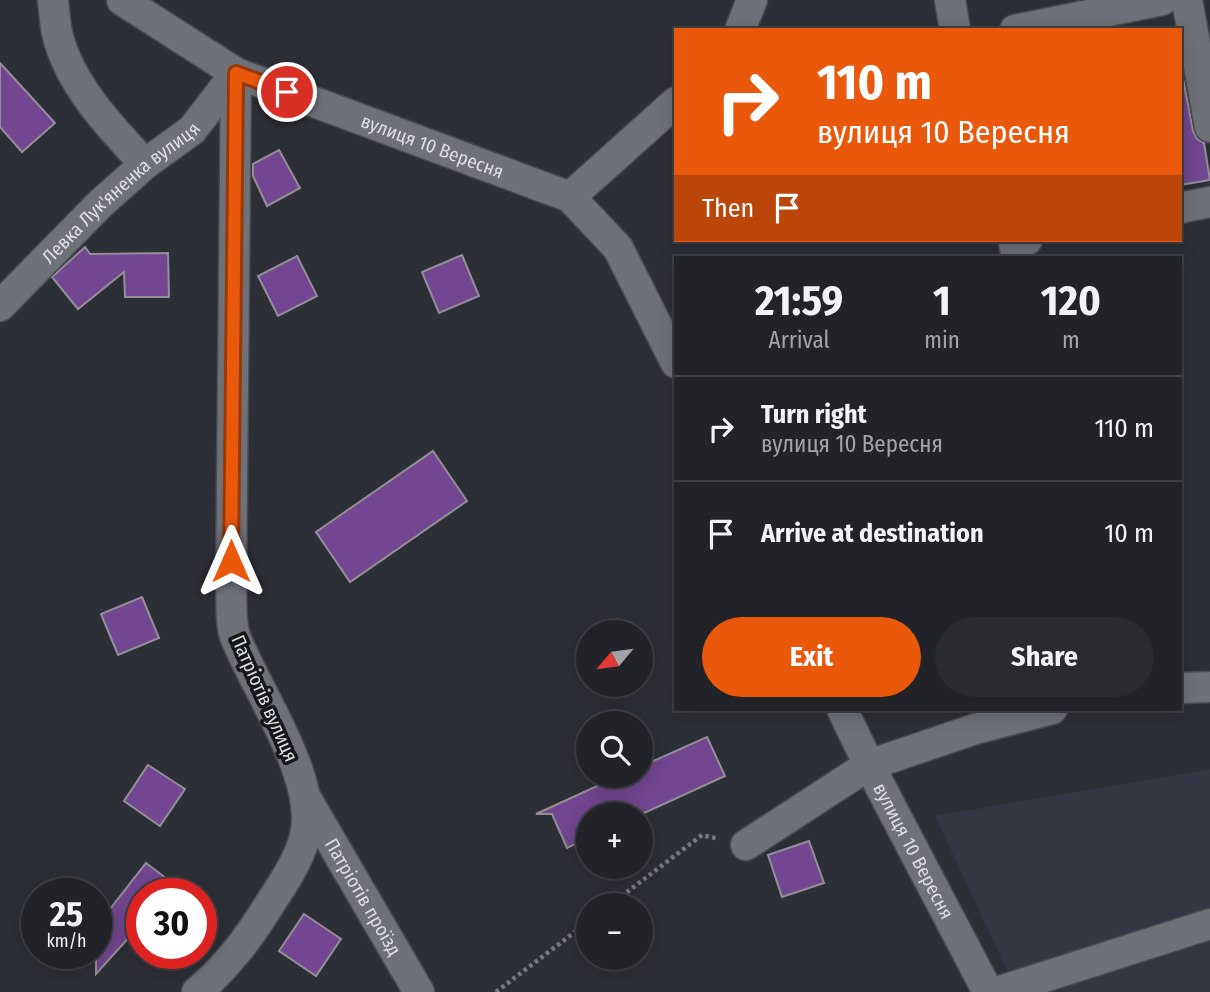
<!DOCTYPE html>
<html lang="en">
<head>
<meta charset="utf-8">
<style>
  :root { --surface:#222328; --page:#2a2b30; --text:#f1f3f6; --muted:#a2a4a8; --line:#3f4045; --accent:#ea580c }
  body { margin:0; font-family:"Fira Sans Condensed",sans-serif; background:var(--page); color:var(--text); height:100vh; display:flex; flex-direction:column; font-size:26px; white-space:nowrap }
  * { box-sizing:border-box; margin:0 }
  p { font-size:23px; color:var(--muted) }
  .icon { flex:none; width:38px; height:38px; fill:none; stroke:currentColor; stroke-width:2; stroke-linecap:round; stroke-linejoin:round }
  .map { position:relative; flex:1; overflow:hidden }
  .side { position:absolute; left:674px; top:256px; width:508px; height:455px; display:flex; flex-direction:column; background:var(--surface); border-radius:0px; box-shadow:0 4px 18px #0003,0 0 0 2px var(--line) }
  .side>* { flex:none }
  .guide { position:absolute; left:674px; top:28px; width:508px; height:214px; border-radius:0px; box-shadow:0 4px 18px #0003,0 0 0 2px var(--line); background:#ea580c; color:#fff; overflow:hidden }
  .needle { width:46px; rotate:241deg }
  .controls { position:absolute; left:576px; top:620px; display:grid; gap:14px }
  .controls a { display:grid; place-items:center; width:77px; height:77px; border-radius:50%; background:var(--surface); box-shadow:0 4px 18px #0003,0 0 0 2px var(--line); font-size:35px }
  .speed { position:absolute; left:21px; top:878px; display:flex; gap:14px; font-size:35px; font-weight:700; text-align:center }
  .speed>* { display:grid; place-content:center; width:91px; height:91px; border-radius:50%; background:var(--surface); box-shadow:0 4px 18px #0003,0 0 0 2px var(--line); line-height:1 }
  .speed small { font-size:18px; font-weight:400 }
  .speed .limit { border:10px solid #d22; background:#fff; color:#111 }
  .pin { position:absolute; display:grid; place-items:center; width:60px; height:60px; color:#fff; margin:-30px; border:4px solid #fff; border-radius:50%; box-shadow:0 2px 7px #0007 }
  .me { position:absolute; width:77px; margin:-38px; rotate:0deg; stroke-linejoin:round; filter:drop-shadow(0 0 5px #0008) }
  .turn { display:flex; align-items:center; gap:24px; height:147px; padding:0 28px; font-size:32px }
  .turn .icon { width:91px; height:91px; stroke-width:2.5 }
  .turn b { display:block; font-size:49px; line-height:60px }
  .then { display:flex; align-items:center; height:66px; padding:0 28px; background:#0003; gap:14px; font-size:26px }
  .eta { display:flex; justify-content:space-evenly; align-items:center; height:119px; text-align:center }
  .eta b { font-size:42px; font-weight:700; line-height:49px }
  .cta { display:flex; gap:14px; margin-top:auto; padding:14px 28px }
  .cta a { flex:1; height:80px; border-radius:42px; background:var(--accent); color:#fff; font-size:28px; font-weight:700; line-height:80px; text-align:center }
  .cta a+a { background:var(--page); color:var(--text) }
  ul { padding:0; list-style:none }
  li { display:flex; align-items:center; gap:21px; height:105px; padding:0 28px; border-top:2px solid var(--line) }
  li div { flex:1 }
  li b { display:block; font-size:26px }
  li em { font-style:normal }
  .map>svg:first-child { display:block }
  .built { fill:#333643 }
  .building { fill:#724690; stroke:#938f96; stroke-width:2 }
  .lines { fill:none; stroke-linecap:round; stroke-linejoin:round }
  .minor-casing { stroke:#494b50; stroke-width:33 }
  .path { stroke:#78797f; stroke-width:4.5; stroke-dasharray:3.5 3.5; stroke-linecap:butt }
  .minor { stroke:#6f7179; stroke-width:30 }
  .route-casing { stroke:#983908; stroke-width:18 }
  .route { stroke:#ea580c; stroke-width:12 }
  .labels { text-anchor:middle; stroke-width:7; stroke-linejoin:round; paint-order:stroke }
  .street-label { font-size:19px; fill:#dedfe3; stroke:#16171a }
</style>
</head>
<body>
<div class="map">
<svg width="1210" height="992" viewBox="0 0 1210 992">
  <rect width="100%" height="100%" fill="#2d2f36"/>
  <path class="built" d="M1210,769V992H1017L935,816Z"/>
  <path class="building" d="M0,63L55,123L22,152L0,127Z
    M1180,78H1183L1193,131L1197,139L1204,143L1210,180L1180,185Z
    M279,150L300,188L267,206L253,176V164Z
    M85,247L90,254L168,253L169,297H125L124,272L78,309L52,277Z
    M462,255L479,296L439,313L422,272Z
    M297,256L317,296L278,316L258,276Z
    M433,451L467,501L350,582L316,532Z
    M142,597L159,638L118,655L101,614Z
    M707,737L725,776L642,814H588V838L567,848L552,814H536L621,775H640V767Z
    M148,765L185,789L160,826L124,801Z
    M809,841L824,883L782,897L768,855Z
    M146,863L187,894H142V923L96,974V927Z
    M304,914L341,939L316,976L279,951Z"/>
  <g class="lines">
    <defs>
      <g id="minor">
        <path d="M53,0C54,11 55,22 57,33C69,84 110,127 145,164"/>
        <path id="s1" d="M122,0L236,73L570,197L618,248L676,363"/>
        <path d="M950,0L955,30"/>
        <path d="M1187,0L1210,127"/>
        <path d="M740,30L752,0"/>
        <path d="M1015,30L1162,0"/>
        <path d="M570,197L676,102"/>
        <path d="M1180,208L1210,202"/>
        <path d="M1017,257L1014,243L1027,240"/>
        <path id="s2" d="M0,306L99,205L145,164L192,130L236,73"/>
        <path d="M1180,688L1210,687"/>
        <path id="s3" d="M842,709L869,765L988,992"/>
        <path id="s4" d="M307,800L419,992"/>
        <path d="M746,845L869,765L975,729L1052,709"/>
        <path d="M197,992C228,966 250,936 271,902C283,884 298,861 304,840C322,782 256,691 235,636C230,622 232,603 231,588L236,73"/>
        <path d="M997,992L1210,924"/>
      </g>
    </defs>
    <use href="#minor" class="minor-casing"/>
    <path class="path" d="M610,905L702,835L719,839
      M496,992L588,922"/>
    <use href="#minor" class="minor"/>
  </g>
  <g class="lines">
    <defs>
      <path id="route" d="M231,561L236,73L287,92"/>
    </defs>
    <use href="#route" class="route-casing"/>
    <use href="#route" class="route"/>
  </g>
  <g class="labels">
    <g class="street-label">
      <text dy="7" stroke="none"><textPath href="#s1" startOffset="345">вулиця 10 Вересня</textPath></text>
      <text dy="7" stroke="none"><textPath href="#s2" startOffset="166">Левка Лук'яненка вулиця</textPath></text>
      <text transform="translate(265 698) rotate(66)" y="7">Патріотів вулиця</text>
      <text dy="7" stroke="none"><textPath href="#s3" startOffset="159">вулиця 10 Вересня</textPath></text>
      <text dy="7" stroke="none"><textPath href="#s4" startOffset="112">Патріотів проїзд</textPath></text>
    </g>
  </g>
</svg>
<div class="controls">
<a><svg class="needle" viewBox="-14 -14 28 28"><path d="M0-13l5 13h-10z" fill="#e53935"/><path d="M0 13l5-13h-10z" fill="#a2a4a8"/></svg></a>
<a><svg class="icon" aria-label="search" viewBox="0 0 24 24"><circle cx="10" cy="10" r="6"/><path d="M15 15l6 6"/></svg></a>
<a>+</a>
<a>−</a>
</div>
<div class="speed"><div>25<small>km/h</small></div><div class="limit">30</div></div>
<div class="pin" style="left:287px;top:92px;background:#d93025"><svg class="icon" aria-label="arrive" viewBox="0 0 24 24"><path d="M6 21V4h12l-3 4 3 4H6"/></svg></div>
<svg class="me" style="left:231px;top:561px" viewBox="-20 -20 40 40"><path d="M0-17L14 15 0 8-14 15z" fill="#ea580c" stroke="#fff" stroke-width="4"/></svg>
<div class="guide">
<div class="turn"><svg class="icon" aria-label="right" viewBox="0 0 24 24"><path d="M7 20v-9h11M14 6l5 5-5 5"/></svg><div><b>110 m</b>вулиця 10 Вересня</div></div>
<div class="then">Then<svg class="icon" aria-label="arrive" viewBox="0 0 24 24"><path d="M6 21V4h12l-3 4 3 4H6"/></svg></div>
</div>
<section class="side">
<div class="eta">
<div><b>21:59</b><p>Arrival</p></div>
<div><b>1</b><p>min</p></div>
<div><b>120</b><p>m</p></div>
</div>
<ul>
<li><svg class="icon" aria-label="right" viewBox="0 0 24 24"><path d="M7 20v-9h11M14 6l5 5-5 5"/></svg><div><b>Turn right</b><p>вулиця 10 Вересня</p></div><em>110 m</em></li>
<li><svg class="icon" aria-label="arrive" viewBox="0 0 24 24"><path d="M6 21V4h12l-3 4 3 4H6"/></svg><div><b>Arrive at destination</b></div><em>10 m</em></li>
</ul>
<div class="cta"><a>Exit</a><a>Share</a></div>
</section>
</div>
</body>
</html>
